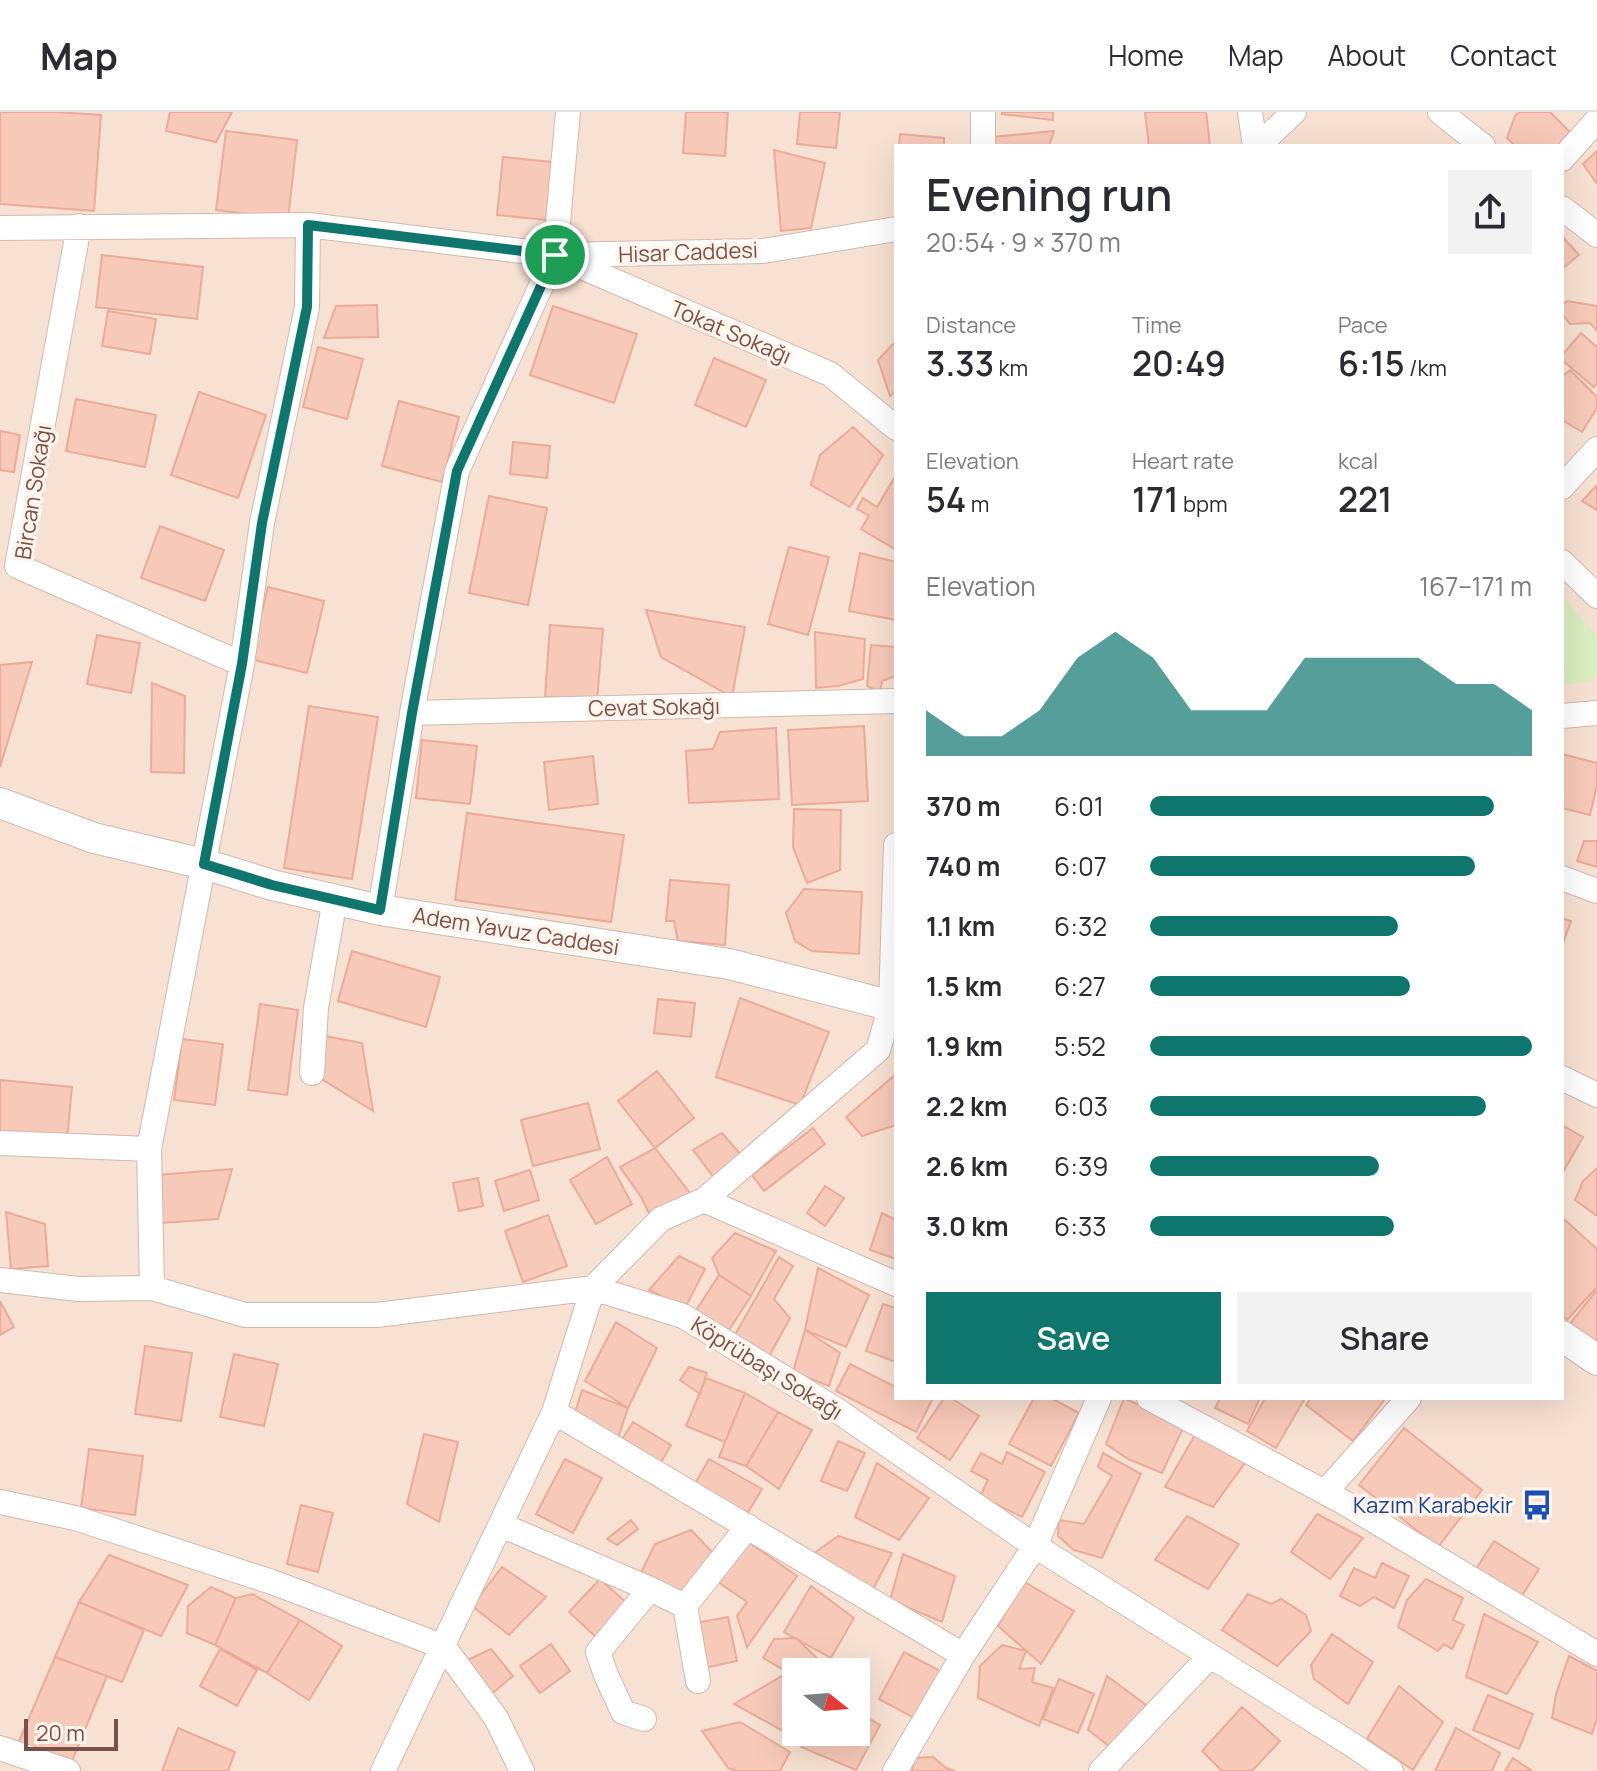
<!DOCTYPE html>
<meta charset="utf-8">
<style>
:root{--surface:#fff;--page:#f2f2f3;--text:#2b2b33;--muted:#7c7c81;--line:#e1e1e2;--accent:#0f766e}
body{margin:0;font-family:Manrope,sans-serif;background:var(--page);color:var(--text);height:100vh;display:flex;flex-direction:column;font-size:30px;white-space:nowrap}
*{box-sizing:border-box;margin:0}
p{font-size:26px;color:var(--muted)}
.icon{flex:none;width:44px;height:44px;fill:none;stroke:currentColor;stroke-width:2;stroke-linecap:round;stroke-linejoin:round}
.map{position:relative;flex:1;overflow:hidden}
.side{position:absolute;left:894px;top:32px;width:670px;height:1256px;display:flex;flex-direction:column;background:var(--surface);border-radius:0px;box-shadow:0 8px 32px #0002}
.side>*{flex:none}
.needle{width:52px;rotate:107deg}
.buttons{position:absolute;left:782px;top:1546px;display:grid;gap:16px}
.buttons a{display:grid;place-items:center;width:88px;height:88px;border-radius:0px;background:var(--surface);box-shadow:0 8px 32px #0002;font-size:40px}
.scale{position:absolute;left:24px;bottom:20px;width:94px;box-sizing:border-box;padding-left:8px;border:4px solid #7a5147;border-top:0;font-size:22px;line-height:28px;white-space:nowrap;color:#7a5147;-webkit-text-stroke:6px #fff5ed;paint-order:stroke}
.pin{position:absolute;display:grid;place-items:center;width:68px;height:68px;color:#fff;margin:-34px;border:4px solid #fff;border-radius:50%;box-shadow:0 2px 8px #0007}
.round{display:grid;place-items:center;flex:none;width:84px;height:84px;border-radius:0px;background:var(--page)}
.summary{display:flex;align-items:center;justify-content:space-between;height:136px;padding:0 32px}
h1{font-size:44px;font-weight:600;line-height:60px}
.stats{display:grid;grid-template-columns:repeat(3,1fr);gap:12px;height:136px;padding:8px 32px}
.stats div{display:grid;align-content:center}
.stats b{font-size:34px;font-weight:600}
.stats small{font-size:22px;font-weight:400}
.stats p{font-size:22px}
.chart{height:224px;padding:16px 32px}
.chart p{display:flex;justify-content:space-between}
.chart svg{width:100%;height:144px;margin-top:8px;fill:var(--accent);opacity:.7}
.button{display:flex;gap:16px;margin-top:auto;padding:16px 32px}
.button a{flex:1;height:92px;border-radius:0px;background:var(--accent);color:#fff;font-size:32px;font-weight:600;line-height:92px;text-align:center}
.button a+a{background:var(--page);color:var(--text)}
ul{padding:0 32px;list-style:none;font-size:26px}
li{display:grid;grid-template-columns:128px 96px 1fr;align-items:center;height:60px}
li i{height:20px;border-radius:10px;background:var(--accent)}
header{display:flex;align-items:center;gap:48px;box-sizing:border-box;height:112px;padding:0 40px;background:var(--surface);border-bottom:2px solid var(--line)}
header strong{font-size:38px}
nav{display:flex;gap:44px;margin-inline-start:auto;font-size:28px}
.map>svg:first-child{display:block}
.residential{fill:#f7e1d2;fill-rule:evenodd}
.green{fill:#daeec1}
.building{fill:#f7c9b9;stroke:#ebab98;stroke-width:2}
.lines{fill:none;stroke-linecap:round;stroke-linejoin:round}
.minor-casing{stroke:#d4b8ac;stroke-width:26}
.tertiary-casing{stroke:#d4b8ac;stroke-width:32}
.minor{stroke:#fff;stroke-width:24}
.tertiary{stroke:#fff;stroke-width:30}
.route-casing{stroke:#fff;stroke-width:16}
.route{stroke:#0f766e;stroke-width:10}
.labels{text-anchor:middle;stroke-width:7;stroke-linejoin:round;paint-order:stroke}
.street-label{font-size:22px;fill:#7a5147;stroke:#fff5ed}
.transit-label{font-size:22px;fill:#164399;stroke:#fff5ed;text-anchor:end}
</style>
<header>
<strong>Map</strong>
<nav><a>Home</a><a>Map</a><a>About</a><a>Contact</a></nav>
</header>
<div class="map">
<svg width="1597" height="1659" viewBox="0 0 1597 1659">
<rect width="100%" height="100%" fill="#fef0e4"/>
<path class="residential" d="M0 0H1597V1659H0ZM896 34H1562V1286H896ZM796 1560H856V1620H796Z"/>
<path class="green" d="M1562 484 1597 524V563L1590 569 1562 573Z"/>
<path class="building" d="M0 0H56L101 3 94 99 0 92Z
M170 0H232L216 30 166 19Z
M686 0H728L725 44 683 41Z
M800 0H840L836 36 797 32Z
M1002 0H1053V8L1002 2Z
M1145 0H1206L1210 34H1149Z
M1519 0H1550L1570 20 1557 34H1515L1507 26 1515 4Z
M226 19 297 28 288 107 216 98Z
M1054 19 1049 34H991L992 25Z
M900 22 944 26V34H899Z
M774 38 825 51 811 116 781 119Z
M1597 39V72L1583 52Z
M503 45 552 50 546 108 497 103Z
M1562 124 1579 143 1562 157Z
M102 143 203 155 197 207 96 195Z
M1567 189 1597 194V219L1590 211 1570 212 1562 202V193Z
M377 193 378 225 324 226 336 194Z
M553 194 637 222 614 291 530 263Z
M108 199 156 207 150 242 102 234Z
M1581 221 1597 235V271L1594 275 1562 248V243Z
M896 229V279L890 284 878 248Z
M318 235 363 247 347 307 303 295Z
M714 246 766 268 746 315 695 293Z
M1570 258 1597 285V296L1582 320 1562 308V265Z
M199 280 266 303 238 386 171 363Z
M76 287 156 303 145 355 66 339Z
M399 289 459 305 442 370 382 354Z
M853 315 883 343 850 395 811 373 820 343Z
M0 319 20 323 14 360 0 358Z
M513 330 550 334 547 366 510 362Z
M896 363V438L861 417 869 404 857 397 863 386 877 395Z
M1597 373V398L1582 389Z
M489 384 547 396 528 493 469 481Z
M160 414 224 438 205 489 141 466Z
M789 435 829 445 808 523 768 512Z
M860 441 896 450V508L849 499Z
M268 475 324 489 307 561 250 547Z
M646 498 745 515 732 585 661 545Z
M550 513 603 517 597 589 545 585Z
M815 520 865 527 863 567 838 574 816 576Z
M97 523 140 531 131 581 87 572Z
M871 533 896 535V564L882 569 880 580 867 574Z
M32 550 0 655V553Z
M152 571 185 584 184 661 151 660Z
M309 594 378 605 352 767 284 756Z
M864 614 868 689 792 693 788 618Z
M776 616 779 687 689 691 686 639 713 637 720 620Z
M422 628 477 634 470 692 416 686Z
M1562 642 1597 651V674L1590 703 1562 696Z
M593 644 598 692 549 698 544 650Z
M794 697 841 698 840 758 807 771 793 735Z
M467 701 624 723 611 810 455 788Z
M1584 729H1597V755L1577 749Z
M670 768 729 773 725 833 678 829 674 809H666Z
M804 777 862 780 859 842 812 839 795 829 786 801Z
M1562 806 1571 809 1563 831H1562Z
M352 839 440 865 426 915 338 889Z
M740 886 829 920 800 993 716 965Z
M658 887 695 891 691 925 654 921Z
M260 892 298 898 287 983 248 978Z
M320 923 362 931 373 999 312 961Z
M182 927 223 932 215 993 174 988Z
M657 959 694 1006 655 1036 618 989Z
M896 962V1013L862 1024 846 1005Z
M0 968 72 975 67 1028 0 1022Z
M588 991 600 1037 533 1054 521 1008Z
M1562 1013 1583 1025 1562 1062Z
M813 1016 825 1032 764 1079 752 1063Z
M722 1021 742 1044 715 1067 693 1038Z
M655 1036 690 1081 652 1107 641 1085 620 1055Z
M607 1045 632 1092 596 1112 570 1068Z
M1597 1056V1104L1575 1088 1583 1069Z
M232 1057 218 1107 160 1111 156 1063Z
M530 1058 539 1088 504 1099 495 1069Z
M478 1066 483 1094 459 1099 453 1071Z
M825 1074 844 1086 825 1114 807 1101Z
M6 1100 45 1112 48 1154 11 1157Z
M882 1101 896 1108V1147L870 1138Z
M548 1103 567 1154 523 1170 505 1119Z
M1565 1108 1597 1137V1175L1567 1208 1562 1203V1111Z
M735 1121 776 1139 751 1184 719 1163 712 1146Z
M679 1144 705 1157 685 1196 649 1178Z
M779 1145 793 1154 774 1187 790 1206 766 1250 731 1230Z
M818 1156 869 1183 846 1235 805 1218Z
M719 1163 751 1184 727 1221 695 1200Z
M1597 1178V1238L1568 1214Z
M0 1189 14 1215 0 1223Z
M883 1192 896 1196V1250L866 1239Z
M616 1210 657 1236 628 1296 585 1269Z
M805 1218 840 1241 829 1274 793 1260Z
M145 1234 192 1241 181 1309 135 1302Z
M234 1242 278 1252 264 1314 220 1305Z
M850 1252 896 1275V1286H933L916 1320 836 1279Z
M689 1255 707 1261 700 1282 680 1268Z
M706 1266 745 1281 725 1330 686 1314Z
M582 1278 628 1296 618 1326 574 1304Z
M745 1281 778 1300 746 1354 719 1345Z
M944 1286H951L979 1304 950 1348 917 1326Z
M1034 1286H1051L1079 1301 1051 1354 1009 1332Z
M1124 1286 1184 1314 1162 1361 1128 1347 1106 1332Z
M1220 1286H1260L1248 1312 1215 1296Z
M1265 1286H1305L1276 1336 1247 1319Z
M1311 1286H1381L1384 1288 1353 1329 1306 1293Z
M778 1300 812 1318 779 1377 746 1354Z
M633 1310 671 1333 660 1352 621 1329Z
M1404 1316 1482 1378 1438 1435 1359 1373Z
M1196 1321 1247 1348 1213 1395 1165 1375Z
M424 1322 458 1330 439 1410 407 1392Z
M838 1329 865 1341 847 1379 821 1369Z
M89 1337 143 1344 135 1403 81 1396Z
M1007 1340 1045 1360 1022 1405 980 1384 988 1368 971 1359 981 1341 1002 1352Z
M1103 1341 1141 1362 1102 1446 1074 1438 1058 1424 1059 1408 1084 1412 1112 1364 1098 1355Z
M565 1347 602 1366 573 1421 536 1402Z
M709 1347 762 1377 744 1407 692 1377Z
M877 1351 929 1386 899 1428 855 1405Z
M301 1393 333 1401 318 1460 287 1452Z
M1317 1402 1363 1426 1330 1467 1291 1440Z
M1187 1404 1239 1432 1208 1477 1155 1448Z
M631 1408 638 1417 617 1433 607 1427Z
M691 1418 716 1444 679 1481 640 1463 655 1432Z
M838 1424 892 1441 868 1487 810 1444Z
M747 1429 797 1464 747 1535 737 1504 747 1490 718 1470Z
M1494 1429 1539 1457 1521 1485 1476 1457Z
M903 1442 955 1464 942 1510 890 1488Z
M109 1443 188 1473 161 1524 79 1490Z
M1382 1451 1409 1464 1394 1496 1374 1485 1360 1494 1340 1484 1354 1456 1375 1466Z
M502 1455 546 1485 509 1523 472 1494Z
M600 1467 628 1492 597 1526 569 1500Z
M1426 1467 1463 1486 1453 1508 1464 1513 1452 1537 1444 1532 1438 1539 1398 1515 1407 1488Z
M1023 1469 1074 1499 1041 1552 998 1514Z
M811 1474 854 1506 831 1546 784 1520Z
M211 1475 236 1486 215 1533 187 1521 188 1494Z
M252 1482 300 1508 267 1561 215 1533 236 1486Z
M1248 1482 1271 1492 1281 1487 1306 1503 1311 1519 1277 1554 1222 1518Z
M79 1490 144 1518 122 1570 55 1545Z
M1484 1502 1538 1530 1507 1582 1466 1565Z
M728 1505 737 1549 704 1556 696 1511Z
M300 1508 342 1534 309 1588 267 1561Z
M1332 1522 1373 1550 1348 1592 1314 1567 1311 1553Z
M796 1526 827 1556 823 1560H796V1565L763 1546 774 1527Z
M551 1532 570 1559 540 1581 520 1554Z
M1002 1533 1026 1539 1019 1557 1035 1556 1032 1570 1053 1576 1039 1614 978 1586 980 1554Z
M220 1537 257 1558 237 1594 200 1574Z
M491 1537 513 1564 489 1584 463 1550Z
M904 1540 940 1559 914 1606 879 1587Z
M1569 1544 1597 1559V1606L1592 1622 1552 1606 1556 1582Z
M55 1545 107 1564 68 1659 17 1634Z
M782 1564 796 1577V1620L794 1625 734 1592Z
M1107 1564 1146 1593 1113 1637 1088 1618Z
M1059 1567 1094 1582 1078 1621 1043 1607Z
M1399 1574 1443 1610 1413 1658 1367 1627Z
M1488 1583 1533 1602 1519 1637 1473 1618Z
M1242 1595 1280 1629 1252 1659H1222L1202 1639Z
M856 1599 880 1613 856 1658 801 1635 805 1620H856Z
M740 1610 790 1640 780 1659H736L728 1656 702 1619Z
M178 1616 235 1640 228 1659H162Z
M1456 1616 1500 1641 1492 1659H1435Z
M933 1645 946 1656 955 1659H912L915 1646Z
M1513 1646 1532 1659H1505Z"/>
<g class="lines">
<g class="minor-casing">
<path id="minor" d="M1250 0 1255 34
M1440 0 1483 34
M983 34V0
M1258 34 1294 0
M1562 47 1597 8
M1562 96 1597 123
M79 114 17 454 242 552
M0 116 308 113 555 143 763 139 896 117
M561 146 830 262 896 316
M1562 375 1597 337
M1562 450 1597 484
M412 601 896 589
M1562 604 1597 601
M1562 766 1597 779
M380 798 412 601 457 359 555 143 568 0
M312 961 316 896 335 787
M1562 966 1597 983
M0 1031 149 1037
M704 1088 896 1172
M0 1168 78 1177 152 1176 245 1203H377L593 1176 683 1204 835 1297 1035 1434 1351 1632 1391 1659
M152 1176 149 1037 242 552 262 411 307 195 308 113
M1149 1286 1343 1390 1597 1542
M554 1300 963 1543 1035 1434 1099 1286
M1325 1380 1409 1286
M0 1390 75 1406 272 1470 444 1535 496 1606 522 1659
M501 1413 650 1477 598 1540 606 1563 623 1600 644 1607
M650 1477 685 1494 748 1414
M685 1494 698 1569
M0 1636 68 1659
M383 1659 554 1300 593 1176 661 1107 704 1088 878 938 891 893 896 733
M895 1659 963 1543
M1101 1659 1210 1544"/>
</g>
<g class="tertiary-casing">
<path id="tertiary" d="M0 691 94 726 204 752 272 773 380 798 729 852 896 895
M1562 1224 1597 1248"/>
</g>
<use href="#minor" class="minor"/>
<use href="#tertiary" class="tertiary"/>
</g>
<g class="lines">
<g class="route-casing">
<path id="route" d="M308 113 555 143 457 359 412 601 380 798 272 773 204 752 242 552 262 411 307 195Z"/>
</g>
<use href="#route" class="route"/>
</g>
<defs>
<g id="bus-bare" transform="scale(2.4)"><path d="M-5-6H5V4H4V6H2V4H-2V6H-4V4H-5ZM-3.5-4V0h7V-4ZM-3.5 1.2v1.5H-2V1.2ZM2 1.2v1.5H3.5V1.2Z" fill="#1a4fb4" stroke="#fff5ed" stroke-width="2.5" paint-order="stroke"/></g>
</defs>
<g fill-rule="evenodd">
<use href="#bus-bare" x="1537" y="1393"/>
</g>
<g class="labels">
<g class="street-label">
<text transform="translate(688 140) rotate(-2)" y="8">Hisar Caddesi</text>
<text transform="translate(731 220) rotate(23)" y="8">Tokat Sokağı</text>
<text transform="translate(33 380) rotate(-81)" y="8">Bircan Sokağı</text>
<text transform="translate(654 595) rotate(-1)" y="8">Cevat Sokağı</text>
<text transform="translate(516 819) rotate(9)" y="8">Adem Yavuz Caddesi</text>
<text transform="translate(767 1256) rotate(32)" y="8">Köprübaşı Sokağı</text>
</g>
<g class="transit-label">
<text x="1513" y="1401">Kazım Karabekir</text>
</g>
</g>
</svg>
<div class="buttons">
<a><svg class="needle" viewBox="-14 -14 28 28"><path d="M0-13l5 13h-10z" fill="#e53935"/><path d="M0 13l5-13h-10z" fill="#7c7c81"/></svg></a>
</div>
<div class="scale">20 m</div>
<div class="pin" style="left:555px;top:143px;background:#1e9e55"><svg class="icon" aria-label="arrive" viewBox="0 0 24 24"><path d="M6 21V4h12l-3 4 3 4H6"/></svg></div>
<section class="side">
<div class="summary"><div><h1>Evening run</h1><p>20:54 · 9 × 370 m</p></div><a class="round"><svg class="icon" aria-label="share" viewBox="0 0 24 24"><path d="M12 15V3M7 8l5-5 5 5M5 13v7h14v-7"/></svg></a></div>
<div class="stats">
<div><p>Distance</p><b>3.33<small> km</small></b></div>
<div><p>Time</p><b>20:49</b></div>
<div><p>Pace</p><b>6:15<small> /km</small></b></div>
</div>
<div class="stats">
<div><p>Elevation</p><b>54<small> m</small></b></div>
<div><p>Heart rate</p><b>171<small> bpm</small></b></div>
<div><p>kcal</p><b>221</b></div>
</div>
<div class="chart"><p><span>Elevation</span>167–171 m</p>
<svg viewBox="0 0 160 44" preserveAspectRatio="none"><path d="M0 44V30L10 38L20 38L30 30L40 14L50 6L60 14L70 30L80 30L90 30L100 14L110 14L120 14L130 14L140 22L150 22L160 30V44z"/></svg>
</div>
<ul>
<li><b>370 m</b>6:01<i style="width:90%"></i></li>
<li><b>740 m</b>6:07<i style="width:85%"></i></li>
<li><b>1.1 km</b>6:32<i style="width:65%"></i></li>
<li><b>1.5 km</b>6:27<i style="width:68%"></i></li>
<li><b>1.9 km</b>5:52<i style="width:100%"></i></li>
<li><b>2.2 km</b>6:03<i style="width:88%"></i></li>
<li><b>2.6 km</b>6:39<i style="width:60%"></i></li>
<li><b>3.0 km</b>6:33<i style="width:64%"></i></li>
</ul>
<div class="button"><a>Save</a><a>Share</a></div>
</section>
</div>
